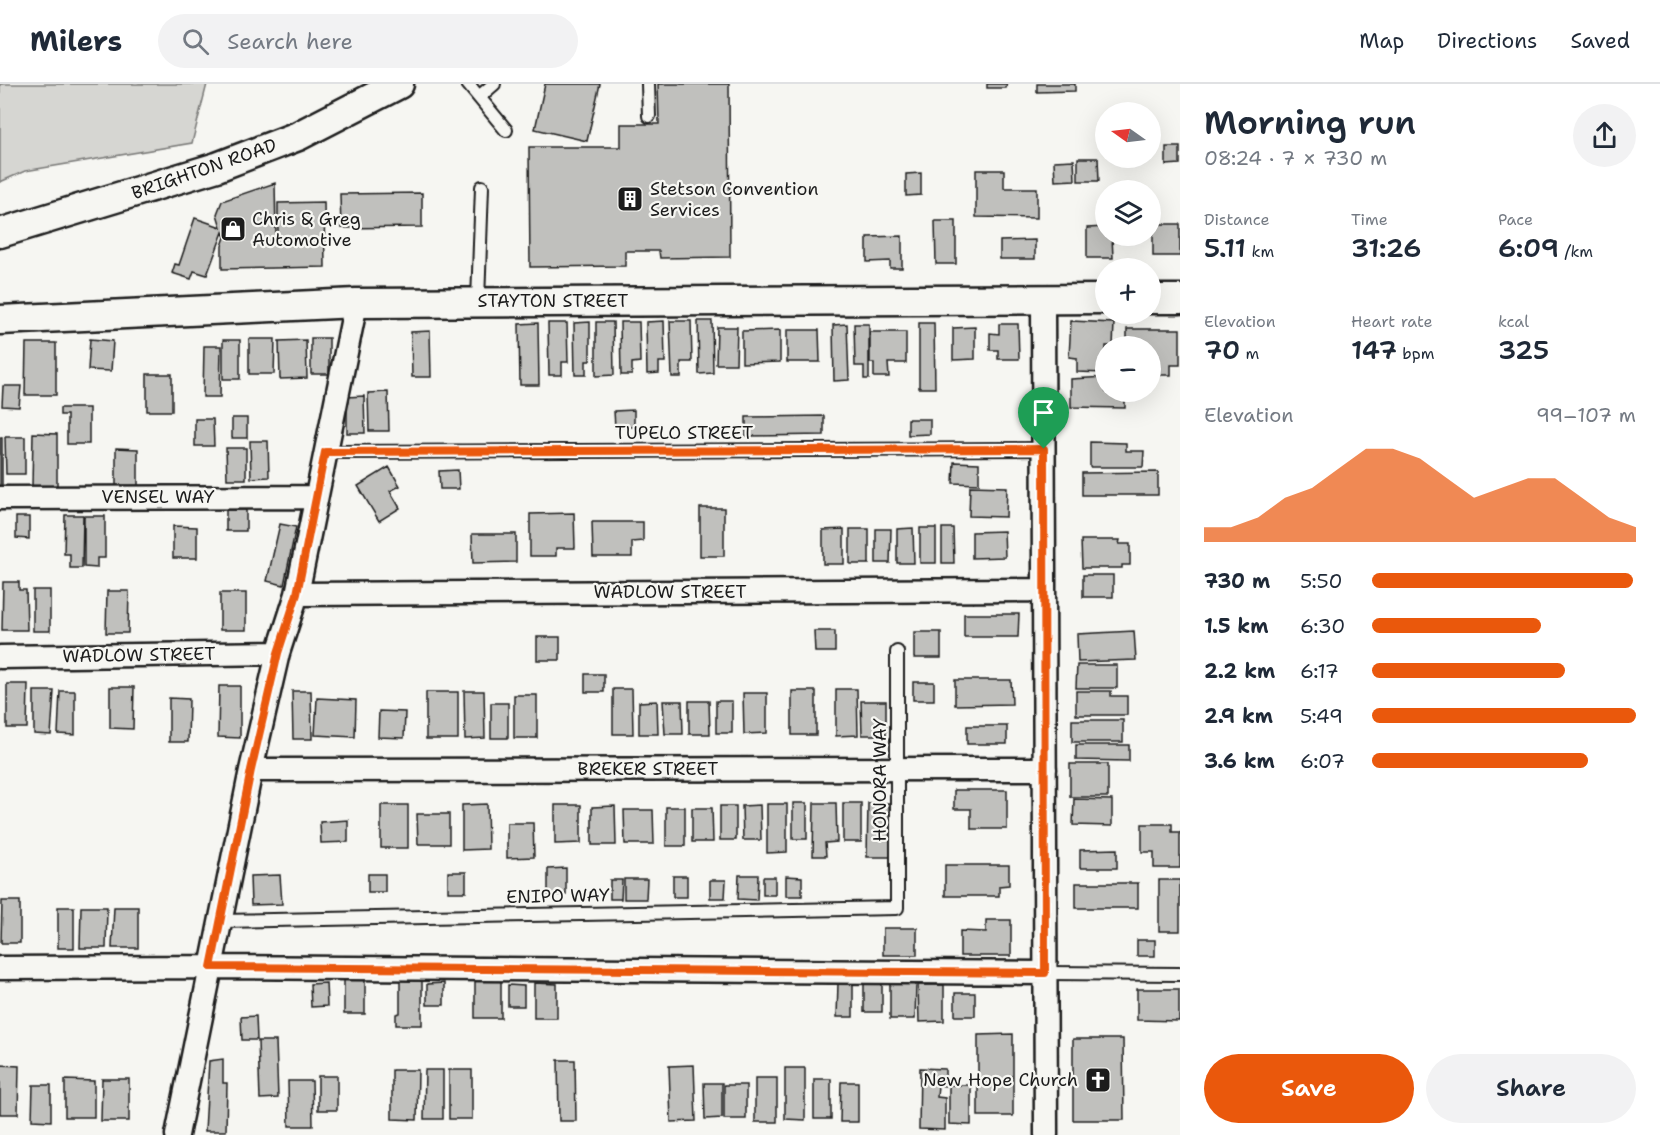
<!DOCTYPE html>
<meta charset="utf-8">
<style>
:root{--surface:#fff;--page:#f2f2f3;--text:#1f2937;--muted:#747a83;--line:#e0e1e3;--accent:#ea580c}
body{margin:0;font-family:"Shantell Sans",sans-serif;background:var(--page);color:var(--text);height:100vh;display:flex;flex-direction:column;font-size:22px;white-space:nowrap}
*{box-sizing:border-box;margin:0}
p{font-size:20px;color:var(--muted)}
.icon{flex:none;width:33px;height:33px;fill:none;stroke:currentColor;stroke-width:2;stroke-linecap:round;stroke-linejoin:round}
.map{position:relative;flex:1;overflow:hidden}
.side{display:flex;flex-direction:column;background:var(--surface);width:480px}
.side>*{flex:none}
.needle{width:39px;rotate:284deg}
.controls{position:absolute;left:1095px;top:18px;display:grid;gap:12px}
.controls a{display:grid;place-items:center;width:66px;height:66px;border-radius:50%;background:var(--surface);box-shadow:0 6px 24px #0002;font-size:30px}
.pin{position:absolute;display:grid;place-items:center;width:51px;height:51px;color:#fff;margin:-62px -26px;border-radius:50% 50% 50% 0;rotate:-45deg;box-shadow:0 0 6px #0007}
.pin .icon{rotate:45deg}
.round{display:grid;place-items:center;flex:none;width:63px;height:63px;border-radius:32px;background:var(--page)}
.headline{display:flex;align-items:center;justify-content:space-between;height:102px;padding:0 24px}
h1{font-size:33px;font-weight:600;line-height:45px}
.figures{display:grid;grid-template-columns:repeat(3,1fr);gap:9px;height:102px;padding:6px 24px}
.figures div{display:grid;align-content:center}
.figures b{font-size:26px;font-weight:600}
.figures small{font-size:16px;font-weight:400}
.figures p{font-size:16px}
.chart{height:168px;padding:12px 24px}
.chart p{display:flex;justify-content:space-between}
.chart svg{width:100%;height:108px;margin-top:6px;fill:var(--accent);opacity:.7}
.action{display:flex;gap:12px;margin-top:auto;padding:12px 24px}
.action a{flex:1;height:69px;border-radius:36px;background:var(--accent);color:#fff;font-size:24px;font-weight:600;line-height:69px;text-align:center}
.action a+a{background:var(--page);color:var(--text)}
ul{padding:0 24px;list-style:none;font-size:20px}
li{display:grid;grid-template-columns:96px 72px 1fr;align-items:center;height:45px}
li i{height:15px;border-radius:8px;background:var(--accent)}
header{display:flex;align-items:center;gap:36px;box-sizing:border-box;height:84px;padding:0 30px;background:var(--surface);border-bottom:2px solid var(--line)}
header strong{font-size:28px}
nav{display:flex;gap:33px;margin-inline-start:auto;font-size:21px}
.search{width:420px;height:54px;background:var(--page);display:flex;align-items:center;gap:15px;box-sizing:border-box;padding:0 21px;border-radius:33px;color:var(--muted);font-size:22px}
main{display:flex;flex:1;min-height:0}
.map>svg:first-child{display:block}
.green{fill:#d6d6d2;stroke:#797977;stroke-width:1.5}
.building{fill:#c0c0bd;stroke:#1c1c1c;stroke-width:1.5}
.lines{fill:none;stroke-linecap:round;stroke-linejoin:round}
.service-casing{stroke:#1c1c1c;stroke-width:16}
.minor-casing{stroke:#1c1c1c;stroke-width:27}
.tertiary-casing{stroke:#1c1c1c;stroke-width:33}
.service{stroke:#f6f6f2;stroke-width:12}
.minor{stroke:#f6f6f2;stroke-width:22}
.tertiary{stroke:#f6f6f2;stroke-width:28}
.route-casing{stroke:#fff;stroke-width:12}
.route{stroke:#ea580c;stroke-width:8}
.labels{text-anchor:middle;stroke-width:4.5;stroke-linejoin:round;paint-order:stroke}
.street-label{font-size:18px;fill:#1c1c1c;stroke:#f6f6f2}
.poi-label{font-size:18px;fill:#1c1c1c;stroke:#f6f6f2;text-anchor:start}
</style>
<header>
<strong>Milers</strong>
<div class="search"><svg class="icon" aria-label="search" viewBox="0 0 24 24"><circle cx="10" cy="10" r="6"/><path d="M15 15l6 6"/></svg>Search here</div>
<nav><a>Map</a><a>Directions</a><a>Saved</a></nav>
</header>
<main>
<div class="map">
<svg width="1180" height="1051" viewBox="0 0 1180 1051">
<rect width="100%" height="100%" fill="#f6f6f2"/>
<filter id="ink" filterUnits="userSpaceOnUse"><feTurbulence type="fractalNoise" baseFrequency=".0167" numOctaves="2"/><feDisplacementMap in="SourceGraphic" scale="12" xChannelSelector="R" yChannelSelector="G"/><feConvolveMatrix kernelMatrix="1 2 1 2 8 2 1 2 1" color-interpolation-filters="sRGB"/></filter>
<g filter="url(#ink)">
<path class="green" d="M0 0H207L192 59 25 87 0 98Z"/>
<path class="building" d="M545 0H600L587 57 535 45Z
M658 0H729L730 173 660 174 659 167H625V182L530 183 529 63H621V40H659Z
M987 0H1007L1006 4H987Z
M1037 0H1075V7L1037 8Z
M1166 63H1180V80L1166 81Z
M1078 74H1098L1099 97H1078Z
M1074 76 1075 96 1055 97 1054 77Z
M976 86H1004V104H1037V134L976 133Z
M921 89V111L906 112V90Z
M275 99 276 152H278V119L324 118 325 183 222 185V162L225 153 223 148 207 191 194 187 191 195 172 189 175 180 179 181 195 134 221 143 217 130 222 117Z
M422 109V143L341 144 340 110Z
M935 137H956V180H936Z
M1153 140H1180V172H1153Z
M1106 143V152H1112L1113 174H1087V144Z
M902 152V184H890V177L867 178V153Z
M1035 156V175H1000V157Z
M664 237 665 278H659V289L647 290 646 238Z
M670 237H691L692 278H681V293H672Z
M698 237H712L713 289 699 290Z
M1071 237 1114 239 1113 262H1106V289L1077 288V274L1069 273Z
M590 238V277H586V291H575L574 239Z
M596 238H613L614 291 596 292Z
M620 238H639L640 278 632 279V291H621Z
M538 239 539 301H520L519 240Z
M548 239H567L568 278H562V291H549Z
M919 239H934L935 304H919Z
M847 240 849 296 834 297 833 241Z
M854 240H869V295H864V282H855Z
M999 240H1018L1019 275H998V266H990V249L999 250Z
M717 243H737L736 280H716Z
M975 243V275L953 276V244Z
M1127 245H1180V281H1171V291H1150V262H1127Z
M780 246V278L742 279V247Z
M787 246H819L820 278H787Z
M430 247 431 293H412L411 248Z
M870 248H906V279H888L889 293H874V279H870Z
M311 254H329V290H311Z
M90 255 113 257 111 287 88 286Z
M249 255H275L274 290H249Z
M223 256H240V295H223Z
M306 256 307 294 280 295 279 257Z
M26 259H56V311H25Z
M204 262H221L220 313H203Z
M147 290H172V327H147Z
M1106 293V308H1125V324L1071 323V295Z
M3 302H21L19 323 2 322Z
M388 308 389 347H369L368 309Z
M364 312 365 349H347V313Z
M60 324H89V360H67V331H60Z
M634 326V343H615L614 327Z
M824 332V351L746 352V333Z
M232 334H247V354H232Z
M195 335H213L214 362H195Z
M908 335H930V350L908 351Z
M33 349 57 350V404L32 403Z
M5 353H25V390H6Z
M0 354H2V403H0Z
M250 357H268L269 393 251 394Z
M1090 358 1126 359V367H1144L1143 383H1090Z
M116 364 138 365V405H116Z
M226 364H246V395H227Z
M954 378 979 379V400L953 399Z
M389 383 400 402 390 407 400 424 379 437 358 402Z
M458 386 459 405H440L439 387Z
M1158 388V411H1082V389Z
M970 402 1007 403 1006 433 969 432Z
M700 424H724V472H700Z
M226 426H246V447H226Z
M574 429 575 464H556V472H530V430Z
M65 431H83L82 484H70V470H64Z
M84 432H105V474H97V484L84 483Z
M16 433H29V455L16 454Z
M592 438H643V457L632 458V473H593Z
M280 440 296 443 284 501 267 497Z
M173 442 197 443V474H173Z
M913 444 914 479H897V445Z
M920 444H936V479H920Z
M942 444H953L954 479H942Z
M844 445V480H823V446Z
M850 445H869V480H850Z
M876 445H891L890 479H876Z
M1004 447 1005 473 972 474V448Z
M472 450H516V478L473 479Z
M1081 456H1120L1119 460H1130V481H1122V484H1082Z
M1083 491H1113V513H1083Z
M3 498H19V506H26L27 546H2Z
M33 506H50V547H33Z
M107 507H129L128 549H106Z
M220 509H246V546H220Z
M964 530H1019L1018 553H964Z
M814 547H835V568H815Z
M1134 547 1136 576 1078 578 1077 550Z
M914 548H941V574H914Z
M537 553H560V576H537Z
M1077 581H1117V604H1076Z
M585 590H604V608H585Z
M955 596H1011L1012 620 955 621Z
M913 598H934V616H913Z
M7 600H28L27 644H7Z
M219 602H240V654L218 653Z
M110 603H134L133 645 110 644Z
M613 605H632L633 650H613Z
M836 605H857L858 651 836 652Z
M34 607H54L51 651 34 650Z
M60 607H75V651L58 650Z
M292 607H311L312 655H293Z
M464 607H484L485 654 465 655Z
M792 607H816V651H792Z
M1076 607H1111V612H1127V631H1076Z
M426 608H458V655H426Z
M743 609H767V649L744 650Z
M514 611H537V654H514Z
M169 614 189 615 188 658H169Z
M317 614 356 616 355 653 315 651Z
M657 617 658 650H639V618Z
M663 617H682L683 650H665Z
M689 617H709L710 650H689Z
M716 617H732V649H716Z
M861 617H886V651H862Z
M491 619H508V654H491Z
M379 627 405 628 404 654 378 653Z
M1072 636H1123V658H1072Z
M967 642H1007V660H967Z
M1076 661H1129V677L1076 676Z
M1070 680H1108V713H1070Z
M954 706H1007V745H971V725H954Z
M1074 715 1112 716V742L1073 741Z
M793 719H807V755H793Z
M814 719H836L837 758 825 759 826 772H813Z
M843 719H861V758H843Z
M868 719H889L890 773H867Z
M487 720 488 765 462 766V721Z
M767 720H787V768L767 769Z
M381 721H408V764H381Z
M555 721H581V759L555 760Z
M760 721 761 756H743L742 722Z
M615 722 616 761H592V723Z
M720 722H736V756H720Z
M666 723H685V762H666Z
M692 724H712L713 758H692Z
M624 726H653L654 760H625Z
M417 730H449V760H418Z
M348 736V758L321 759 320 738Z
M507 739H533L534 773 507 774Z
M1142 740H1172V748H1180V784H1154V768H1142Z
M1117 765V784H1080V766Z
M945 781H1009V801L999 802V812H945Z
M566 784V811H548V785Z
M448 788H466V808H448Z
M368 790H385V808H368Z
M280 791 282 820 251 821 250 792Z
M739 791H758L757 816 738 815Z
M673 792H687V813H673Z
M786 792 802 793V812H786Z
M763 793H775V811H763Z
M624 795H647L646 815H624Z
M610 796H622L621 815H610Z
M710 796H726L725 814H710Z
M1159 796H1180V847H1159Z
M1076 799H1138V824H1076Z
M2 817H20V859H1Z
M58 823H74V864H58Z
M81 823H107L106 864H80Z
M114 823H138V864H112Z
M986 836H1011V872H960V847L986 848Z
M883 844H917V871H883Z
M1137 856H1155V872H1137Z
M344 896H365V930H344Z
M400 896H422V941H396V930L400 929Z
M475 897H501V934H475Z
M864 897H882V928H864Z
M326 899 327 922 311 923 310 900Z
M444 899V921H427V900Z
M534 899 557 900V934H534Z
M838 899H853V933H837Z
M890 900H916L915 935H890Z
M508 901 524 902V922H508Z
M918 901H944V937L919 938Z
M1137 905H1179V937L1137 936Z
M955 909H975V932H955Z
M256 932 257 956H242L241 933Z
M1013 950V1032H978V951Z
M1073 955H1123L1124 1036H1073Z
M258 957H276L278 1014 260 1015Z
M223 975V999H227L226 1047H205L209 977Z
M558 976H575L576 1037H559Z
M0 981 19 982 18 1030H0Z
M694 981 696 1037 671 1038 669 982Z
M785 984H805V1036L785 1035Z
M920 984 945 985V1002L938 1001 937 1013 945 1014V1046L919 1045Z
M392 986H418L417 1036 392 1035Z
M425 986H443V1035H424Z
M449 986H472V1035H449Z
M318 992H337V1026H318Z
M755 994H777V1038H755Z
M102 995H129V1037H101Z
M814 995H831V1035H814Z
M65 996 94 997V1033H65Z
M288 997H312L313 1042H289Z
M841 998H858V1038H840Z
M704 999H722V1034L705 1035Z
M33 1001H51V1037L32 1036Z
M724 1001H746V1035H724Z
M949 1001H971V1041L949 1040Z"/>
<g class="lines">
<g class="service-casing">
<path id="service" d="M468 0 506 46
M648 0 649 32
M479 13 494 0
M478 217 482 103
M325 368 1044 365
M220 837 897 824V568
M1045 889 1180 890"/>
</g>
<g class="minor-casing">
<path id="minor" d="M1043 215 1046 1051
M0 414 316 413
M297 510 1044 506
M0 573 278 569
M251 686 1045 685
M0 884 211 883 1045 889
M177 1051 251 686 278 569 297 510 356 219"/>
</g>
<g class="tertiary-casing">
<path id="tertiary" d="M0 149 217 83 298 52 399 0
M1150 215H1180
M0 236 356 219 1106 215"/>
</g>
<use href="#service" class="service"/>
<use href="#minor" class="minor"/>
<use href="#tertiary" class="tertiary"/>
</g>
</g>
<g class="lines" filter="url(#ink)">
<g class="route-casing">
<path id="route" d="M1044 365 1045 889 211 883 251 686 278 569 297 510 325 368Z"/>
</g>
<use href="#route" class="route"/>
</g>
<defs>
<g id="building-square" transform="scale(1.35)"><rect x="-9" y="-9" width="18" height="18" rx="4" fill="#1c1c1c" stroke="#f6f6f2"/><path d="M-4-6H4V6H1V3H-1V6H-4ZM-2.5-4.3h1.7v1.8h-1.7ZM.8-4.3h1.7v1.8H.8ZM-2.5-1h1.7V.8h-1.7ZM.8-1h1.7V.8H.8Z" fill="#fff"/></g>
<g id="shop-square" transform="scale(1.35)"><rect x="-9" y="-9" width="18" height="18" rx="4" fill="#1c1c1c" stroke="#f6f6f2"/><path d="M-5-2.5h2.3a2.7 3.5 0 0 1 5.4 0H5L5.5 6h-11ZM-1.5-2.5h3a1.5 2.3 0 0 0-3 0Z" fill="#fff"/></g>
<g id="church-square" transform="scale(1.35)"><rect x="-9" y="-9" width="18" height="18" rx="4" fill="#1c1c1c" stroke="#f6f6f2"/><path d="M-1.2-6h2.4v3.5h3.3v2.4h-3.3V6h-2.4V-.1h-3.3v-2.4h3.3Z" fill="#fff"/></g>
</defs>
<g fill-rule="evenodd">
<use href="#building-square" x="630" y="115"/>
<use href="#shop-square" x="233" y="145"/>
<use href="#church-square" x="1098" y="996"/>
</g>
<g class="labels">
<g class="street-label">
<text transform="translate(204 85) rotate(-19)" y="6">BRIGHTON ROAD</text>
<text x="553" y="223">STAYTON STREET</text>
<text x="684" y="355">TUPELO STREET</text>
<text x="158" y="419">VENSEL WAY</text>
<text x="670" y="514">WADLOW STREET</text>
<text transform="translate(139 571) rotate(-1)" y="6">WADLOW STREET</text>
<text x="648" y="691">BREKER STREET</text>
<text transform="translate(880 696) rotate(-90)" y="6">HONORA WAY</text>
<text transform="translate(558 812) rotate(-1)" y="6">ENIPO WAY</text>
</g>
<g class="poi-label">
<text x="650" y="111">Stetson Convention<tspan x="650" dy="21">Services</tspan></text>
<text x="252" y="141">Chris &amp; Greg<tspan x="252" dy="21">Automotive</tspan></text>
<text x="1078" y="1002" text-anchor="end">New Hope Church</text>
</g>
</g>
</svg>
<div class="controls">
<a><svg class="needle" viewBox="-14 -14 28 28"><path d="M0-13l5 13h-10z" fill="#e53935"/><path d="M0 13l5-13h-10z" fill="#747a83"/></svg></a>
<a><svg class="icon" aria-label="layers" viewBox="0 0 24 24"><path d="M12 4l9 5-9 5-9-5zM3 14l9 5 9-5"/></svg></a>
<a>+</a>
<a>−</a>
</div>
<div class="pin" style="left:1044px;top:365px;background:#1e9e55"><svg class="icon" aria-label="arrive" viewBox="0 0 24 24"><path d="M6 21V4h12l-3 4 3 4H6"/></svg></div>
</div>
<section class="side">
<div class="headline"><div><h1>Morning run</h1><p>08:24 · 7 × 730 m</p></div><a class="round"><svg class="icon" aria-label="share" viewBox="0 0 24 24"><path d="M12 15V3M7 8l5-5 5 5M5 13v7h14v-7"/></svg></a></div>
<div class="figures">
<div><p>Distance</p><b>5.11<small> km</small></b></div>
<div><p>Time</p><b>31:26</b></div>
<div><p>Pace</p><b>6:09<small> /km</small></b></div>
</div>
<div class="figures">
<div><p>Elevation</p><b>70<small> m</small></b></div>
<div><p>Heart rate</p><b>147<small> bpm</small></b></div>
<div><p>kcal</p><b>325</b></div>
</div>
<div class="chart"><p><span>Elevation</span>99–107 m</p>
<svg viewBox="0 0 160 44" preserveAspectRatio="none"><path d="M0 44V38L10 38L20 34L30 26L40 22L50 14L60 6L70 6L80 10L90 18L100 26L110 22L120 18L130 18L140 26L150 34L160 38V44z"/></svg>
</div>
<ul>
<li><b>730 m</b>5:50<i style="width:99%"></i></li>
<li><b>1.5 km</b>6:30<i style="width:64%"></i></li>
<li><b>2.2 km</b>6:17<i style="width:73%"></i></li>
<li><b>2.9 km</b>5:49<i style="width:100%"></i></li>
<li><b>3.6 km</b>6:07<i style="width:82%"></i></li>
</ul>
<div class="action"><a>Save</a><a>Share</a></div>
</section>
</main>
